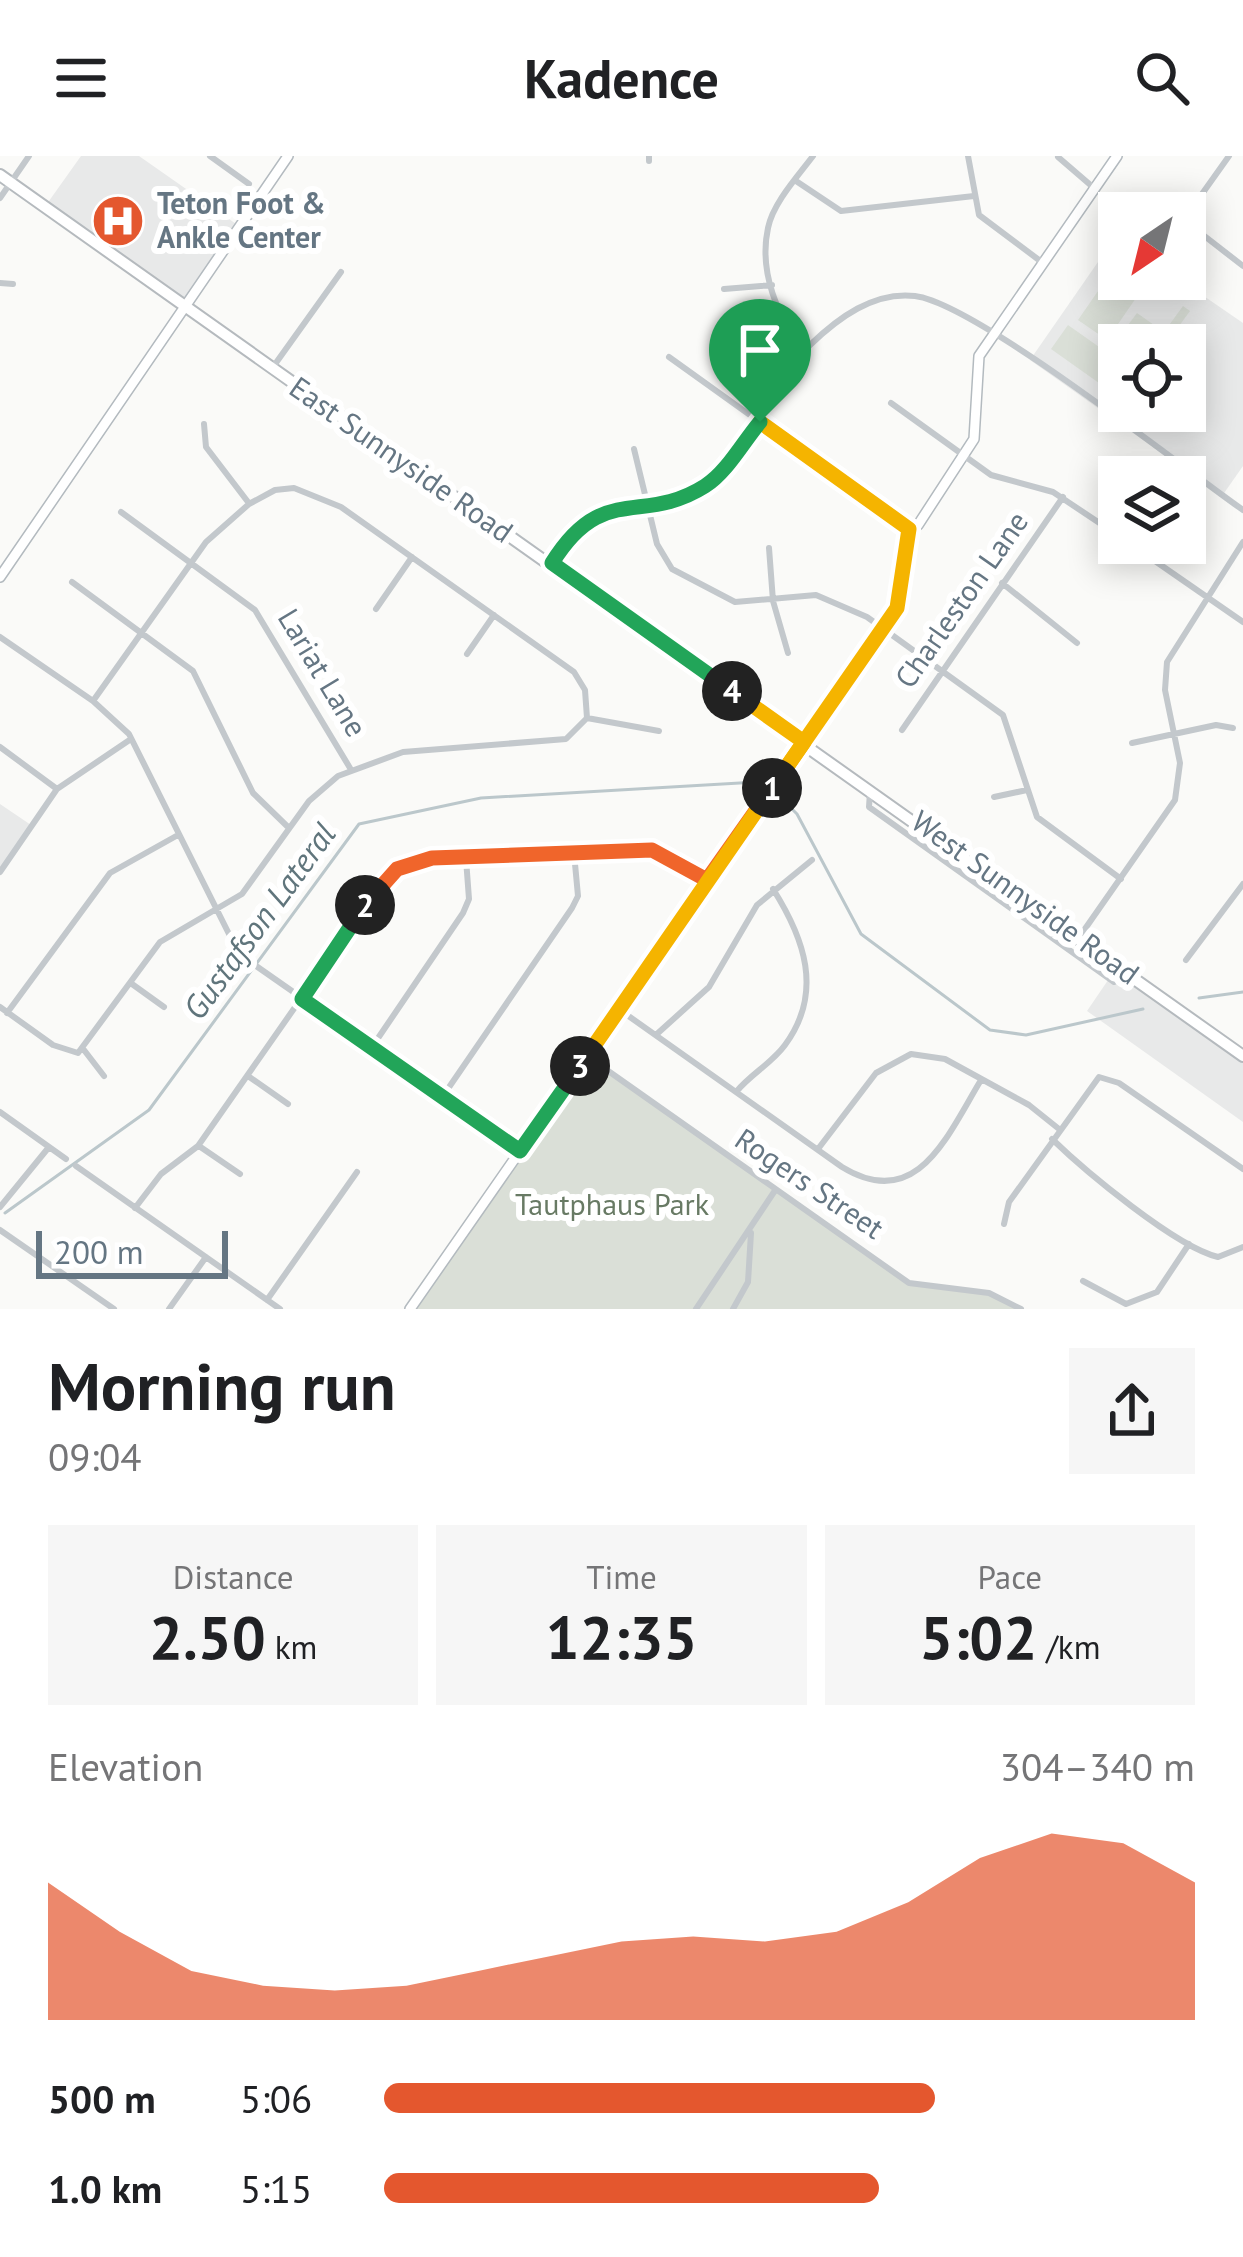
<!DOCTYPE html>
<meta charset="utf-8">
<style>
:root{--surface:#fff;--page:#f6f6f6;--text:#202124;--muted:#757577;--accent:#e4572e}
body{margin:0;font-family:"PT Sans",sans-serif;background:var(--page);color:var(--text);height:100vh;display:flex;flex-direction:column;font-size:45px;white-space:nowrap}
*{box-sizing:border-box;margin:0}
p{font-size:39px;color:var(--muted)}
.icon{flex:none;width:66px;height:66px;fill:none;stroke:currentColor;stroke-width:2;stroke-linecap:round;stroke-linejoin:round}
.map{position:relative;height:1153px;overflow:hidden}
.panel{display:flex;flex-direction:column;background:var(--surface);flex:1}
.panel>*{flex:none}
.needle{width:78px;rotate:215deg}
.buttons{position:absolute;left:1098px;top:36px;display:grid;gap:24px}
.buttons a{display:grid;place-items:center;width:108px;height:108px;border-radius:0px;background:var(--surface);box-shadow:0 6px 30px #0003;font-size:60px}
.scale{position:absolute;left:36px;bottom:30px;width:192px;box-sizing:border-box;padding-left:12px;border:6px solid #657683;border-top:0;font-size:33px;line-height:42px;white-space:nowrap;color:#657683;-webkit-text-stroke:9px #fff;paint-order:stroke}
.pin{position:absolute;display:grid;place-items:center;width:102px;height:102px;color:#fff;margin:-123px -51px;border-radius:50% 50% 50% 0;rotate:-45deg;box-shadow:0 0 12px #0007}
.pin .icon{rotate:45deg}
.km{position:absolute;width:60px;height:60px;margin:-30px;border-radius:50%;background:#222;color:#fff;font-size:33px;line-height:60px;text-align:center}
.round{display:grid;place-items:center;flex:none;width:126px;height:126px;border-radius:0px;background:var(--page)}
.overview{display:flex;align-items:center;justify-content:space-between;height:204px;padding:0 48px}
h1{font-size:66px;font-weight:800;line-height:90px}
.stats{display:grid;grid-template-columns:repeat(3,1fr);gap:18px;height:204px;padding:12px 48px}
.stats div{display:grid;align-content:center;border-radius:0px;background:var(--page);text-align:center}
.stats b{font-size:60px;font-weight:800}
.stats small{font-size:33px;font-weight:400}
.stats p{font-size:33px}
.chart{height:336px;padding:24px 48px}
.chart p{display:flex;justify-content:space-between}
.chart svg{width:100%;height:216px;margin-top:12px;fill:var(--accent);opacity:.7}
ul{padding:0 48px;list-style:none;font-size:39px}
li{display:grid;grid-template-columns:192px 144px 1fr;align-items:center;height:90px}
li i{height:30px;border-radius:15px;background:var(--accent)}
header{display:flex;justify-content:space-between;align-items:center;height:156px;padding:0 48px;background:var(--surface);font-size:54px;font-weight:800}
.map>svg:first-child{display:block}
.built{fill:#e8e9e9;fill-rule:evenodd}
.green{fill:#dadfd7}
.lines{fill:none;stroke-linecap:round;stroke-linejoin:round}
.stream{stroke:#bbc7cb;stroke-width:3}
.secondary-casing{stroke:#b3babf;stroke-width:12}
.primary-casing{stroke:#b5babe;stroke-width:14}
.street{stroke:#c3c8cc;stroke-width:6}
.secondary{stroke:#fff;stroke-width:9}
.primary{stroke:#fff;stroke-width:10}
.split-1-casing{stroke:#fff;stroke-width:24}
.split-2-casing{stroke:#fff;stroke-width:24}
.split-3-casing{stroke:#fff;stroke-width:24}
.split-4-casing{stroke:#fff;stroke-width:24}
.split-5-casing{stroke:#fff;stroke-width:24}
.split-1{stroke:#f5b400;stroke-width:15}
.split-2{stroke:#f0652b;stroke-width:15}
.split-3{stroke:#22a559;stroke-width:15}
.split-4{stroke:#f5b400;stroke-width:15}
.split-5{stroke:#22a559;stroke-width:15}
.labels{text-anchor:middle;stroke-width:12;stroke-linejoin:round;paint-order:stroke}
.poi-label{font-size:30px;font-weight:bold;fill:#657683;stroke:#fff;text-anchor:start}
.street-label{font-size:30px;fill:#657683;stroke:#fff}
.park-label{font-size:30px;fill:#687a64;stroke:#fff}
.water-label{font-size:33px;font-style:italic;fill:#60757c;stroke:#fff}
</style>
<header><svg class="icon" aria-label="menu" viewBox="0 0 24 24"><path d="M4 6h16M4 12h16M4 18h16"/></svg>Kadence<svg class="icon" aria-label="search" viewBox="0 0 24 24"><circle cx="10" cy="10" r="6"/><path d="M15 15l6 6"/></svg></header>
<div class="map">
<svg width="1243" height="1153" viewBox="0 0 1243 1153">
<rect width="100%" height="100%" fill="#fafaf8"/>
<path class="built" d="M81 0H139L239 70 181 151 44 52Z
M1116 80 1119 123H1179L1243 167V310L1222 340 1030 204ZM1119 189H1185V255H1119Z
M0 648 31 669 0 715Z
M1119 808 1243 900V966L1087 855Z"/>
<path class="green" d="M1107 122 1136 142 1107 184 1078 164Z
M1183 150 1190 155 1171 181 1164 177 1155 189H1113L1137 157 1164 176Z
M1068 169 1119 205 1106 232 1051 193Z
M587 900 909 1127 989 1137 1021 1153H410Z"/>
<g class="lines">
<path class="stream" d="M780 641 797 658 861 778 990 874 1026 879 1143 853
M1199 842 1243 836
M5 1057 149 954 359 668 481 642 757 626"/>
<g class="secondary-casing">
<path id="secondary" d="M0 421 288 0
M410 1153 890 464 906 416 909 373 918 369 974 283 979 200 1117 0"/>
</g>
<g class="primary-casing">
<path id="primary" d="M0 19 1243 900"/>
</g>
<path class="street" d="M210 0 249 28
M968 0 979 59 1043 107
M1229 0 1197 45 1189 68 1243 110
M1058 1 1094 32
M649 5V0
M796 25 841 55 974 40
M0 42 29 0
M0 127 13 128
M724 133 772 129
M807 192C776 165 759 113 768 72 773 47 798 20 813 0
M669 201 909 373
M273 211 341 116
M891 247 991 319 1053 336 1119 380
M204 268 206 291 248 346
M634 293 657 388 672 413 735 446 816 439 867 461 1003 559 1037 661 1121 723
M121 356 255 454 350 612
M1129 387 1243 466
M769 392 773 445 788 497
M552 407C609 318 666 372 715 323 753 284 772 226 810 189 838 162 874 135 915 140 977 148 1180 310 1243 354
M72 426 193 515 253 637 289 672
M1002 427 1077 487
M376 453 412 401
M0 481 93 545 129 578 239 798 521 995
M467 498 494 459
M587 562 659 575
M902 574 1063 341
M1132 587 1216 569 1233 572
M0 591 57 633
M870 636 869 651 1114 826 1127 816
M994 641 1027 634
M0 716 57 633 131 583
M1080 780 1175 644 1180 607 1165 534 1167 506 1243 386
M1186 804 1243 728
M132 828 164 851
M0 851 53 889 78 897 160 786 242 738 309 645 338 620 403 596 566 583 587 562 585 534 574 516 341 351 294 332 275 334 249 348 206 386 93 545
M620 854 842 1011C917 1057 947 980 981 924
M7 857 110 717 178 679
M658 877 709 831 757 749 812 704
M372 891 463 757 469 743 466 703
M84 894 104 920
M587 900 909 1127 989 1137 1021 1153
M248 920 288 948
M737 935C751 918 772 907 785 889 824 836 804 782 773 733
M443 940 572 752 578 740 574 697
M0 956 66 1003
M1052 983C1085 1015 1176 1091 1218 1101L1243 1091
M199 990 240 1018
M818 993 876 917 911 898 945 903 1029 949 1059 973
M76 1010 280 1153
M0 1051 49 991
M135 1052 161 1018 198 990 379 731 403 710 432 702 652 694 707 724
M1004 1068 1009 1046 1099 921 1119 927 1243 1013
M0 1074 114 1153
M1083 1125 1126 1148 1157 1136 1189 1088
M267 1144 357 1016
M169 1153 206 1101
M696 1153 774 1036
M733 1153 748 1126 751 1077"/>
<use href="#secondary" class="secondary"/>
<use href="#primary" class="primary"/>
</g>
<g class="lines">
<g class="split-1-casing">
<path id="split-1" d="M760 266 909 373 897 452 772 632"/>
</g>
<g class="split-2-casing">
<path id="split-2" d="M365 749 397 713 432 702 652 694 707 724 772 632"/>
</g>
<g class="split-3-casing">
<path id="split-3" d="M365 749 302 843 520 995 580 910"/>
</g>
<g class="split-4-casing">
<path id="split-4" d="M580 910 804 586 732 535"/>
</g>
<g class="split-5-casing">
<path id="split-5" d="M732 535 552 407C603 325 642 370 705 330 727 316 743 286 760 266"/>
</g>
<use href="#split-1" class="split-1"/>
<use href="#split-2" class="split-2"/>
<use href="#split-3" class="split-3"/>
<use href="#split-4" class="split-4"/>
<use href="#split-5" class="split-5"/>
</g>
<defs>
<g id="hospital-disc" transform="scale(2.7)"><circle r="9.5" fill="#e4572e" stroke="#fff"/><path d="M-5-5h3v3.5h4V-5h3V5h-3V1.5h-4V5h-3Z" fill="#fff"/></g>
</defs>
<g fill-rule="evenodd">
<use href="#hospital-disc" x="118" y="65"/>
</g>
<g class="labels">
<g class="poi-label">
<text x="157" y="58">Teton Foot &amp;<tspan x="157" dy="34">Ankle Center</tspan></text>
</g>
<g class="street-label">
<text transform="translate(401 304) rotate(35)" y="10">East Sunnyside Road</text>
<text transform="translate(962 444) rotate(-55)" y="10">Charleston Lane</text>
<text transform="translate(322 517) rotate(59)" y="10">Lariat Lane</text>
<text transform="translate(1025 742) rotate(36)" y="10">West Sunnyside Road</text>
<text transform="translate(809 1028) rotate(34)" y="10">Rogers Street</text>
</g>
<g class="park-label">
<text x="612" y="1059">Tautphaus Park</text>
</g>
<g class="water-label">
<text transform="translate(259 765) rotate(-54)" y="12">Gustafson Lateral</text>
</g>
</g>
</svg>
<div class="buttons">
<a><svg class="needle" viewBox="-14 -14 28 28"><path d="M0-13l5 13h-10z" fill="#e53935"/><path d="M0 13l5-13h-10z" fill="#757577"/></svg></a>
<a><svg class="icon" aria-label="locate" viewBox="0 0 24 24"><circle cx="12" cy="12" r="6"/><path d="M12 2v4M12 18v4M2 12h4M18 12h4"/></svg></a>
<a><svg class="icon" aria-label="layers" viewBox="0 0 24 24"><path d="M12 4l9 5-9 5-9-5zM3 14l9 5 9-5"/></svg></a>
</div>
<div class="scale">200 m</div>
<div class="pin" style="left:760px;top:266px;background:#1e9e55"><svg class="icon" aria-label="arrive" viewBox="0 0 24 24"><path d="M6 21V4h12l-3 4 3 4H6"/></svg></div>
<b class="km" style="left:772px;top:632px">1</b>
<b class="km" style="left:365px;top:749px">2</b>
<b class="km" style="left:580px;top:910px">3</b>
<b class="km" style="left:732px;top:535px">4</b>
</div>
<section class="panel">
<div class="overview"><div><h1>Morning run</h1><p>09:04</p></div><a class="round"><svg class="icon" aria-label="share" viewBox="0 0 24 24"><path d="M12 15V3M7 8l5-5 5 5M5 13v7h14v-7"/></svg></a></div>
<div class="stats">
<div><p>Distance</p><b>2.50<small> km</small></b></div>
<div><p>Time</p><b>12:35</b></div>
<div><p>Pace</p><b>5:02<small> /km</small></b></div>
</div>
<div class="chart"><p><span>Elevation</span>304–340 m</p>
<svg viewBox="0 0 160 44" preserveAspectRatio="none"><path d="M0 44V16L10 26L20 34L30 37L40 38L50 37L60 34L70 31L80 28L90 27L100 28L110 26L120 20L130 11L140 6L150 8L160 16V44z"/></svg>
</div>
<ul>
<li><b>500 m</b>5:06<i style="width:68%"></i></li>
<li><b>1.0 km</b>5:15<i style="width:61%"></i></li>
</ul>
</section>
